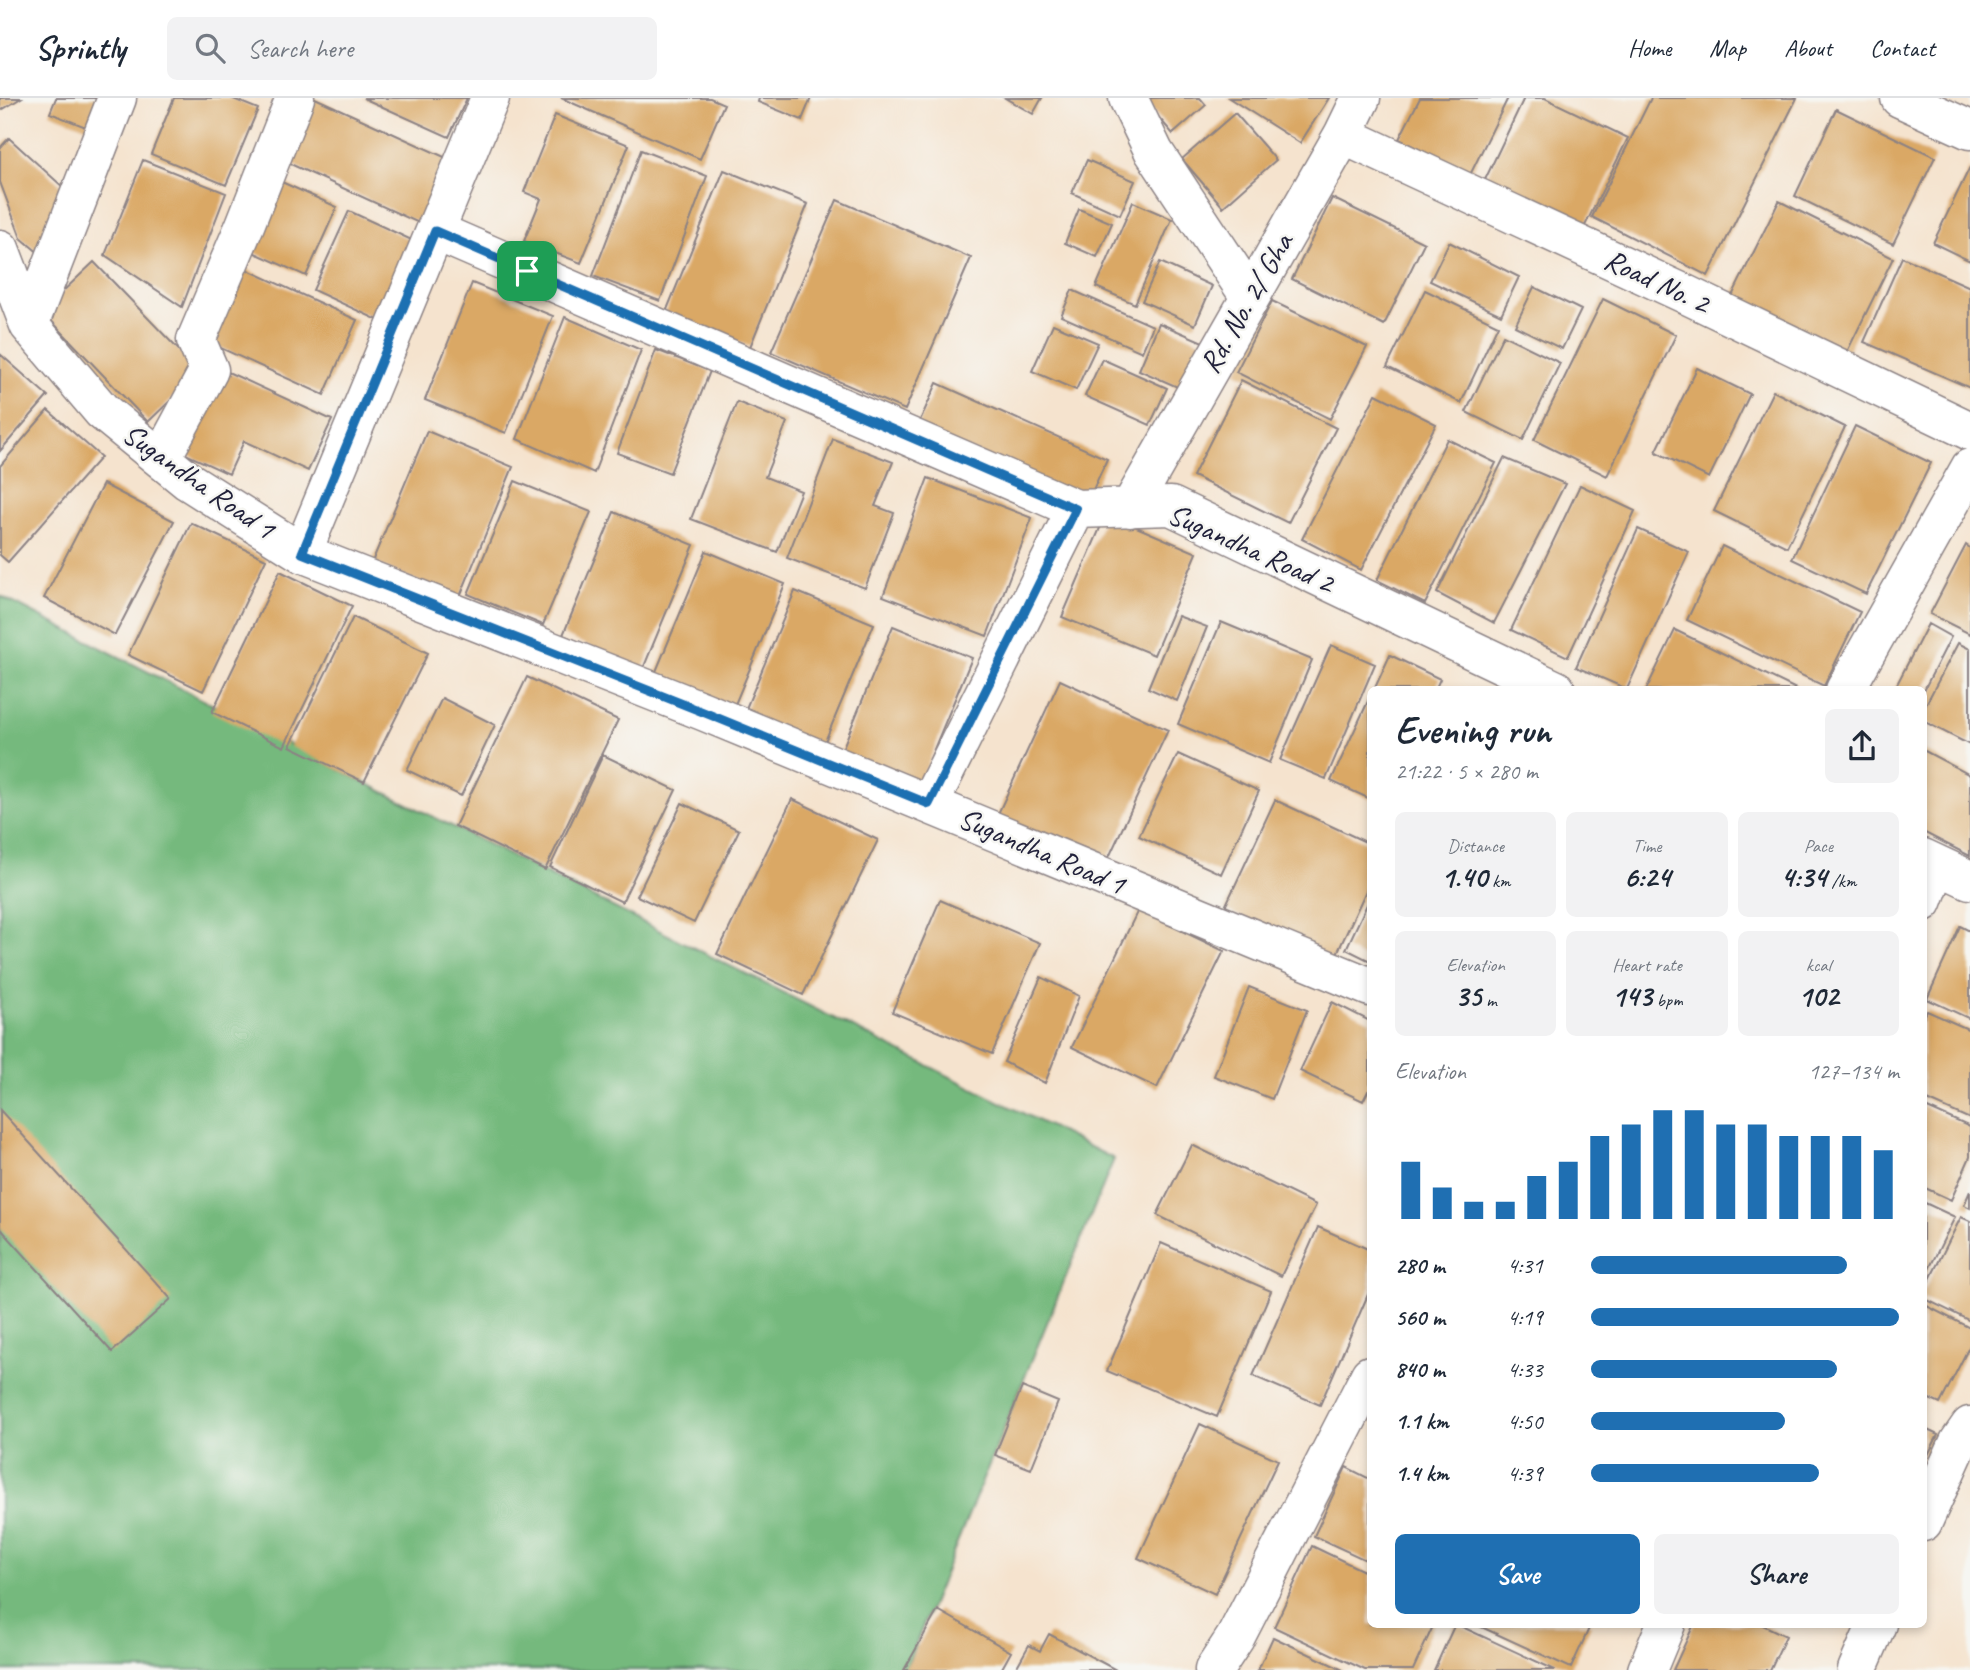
<!DOCTYPE html>
<meta charset="utf-8">
<style>
:root{--surface:#fff;--page:#f2f2f3;--text:#1f2937;--muted:#747a83;--line:#e0e1e3;--accent:#1f6fb2}
body{margin:0;font-family:Caveat,sans-serif;background:var(--page);color:var(--text);height:100vh;display:flex;flex-direction:column;font-size:26px;white-space:nowrap}
*{box-sizing:border-box;margin:0}
p{font-size:23px;color:var(--muted)}
.icon{flex:none;width:38px;height:38px;fill:none;stroke:currentColor;stroke-width:2;stroke-linecap:round;stroke-linejoin:round}
.map{position:relative;flex:1;overflow:hidden}
.side{position:absolute;left:1367px;top:588px;width:560px;height:942px;display:flex;flex-direction:column;background:var(--surface);border-radius:10px;box-shadow:0 4px 10px #0003}
.side>*{flex:none}
.pin{position:absolute;display:grid;place-items:center;width:60px;height:60px;color:#fff;margin:-30px;border-radius:14px;box-shadow:0 4px 10px #0006}
.round{display:grid;place-items:center;flex:none;width:74px;height:74px;border-radius:10px;background:var(--page)}
.headline{display:flex;align-items:center;justify-content:space-between;height:119px;padding:0 28px}
h1{font-size:38px;font-weight:600;line-height:52px}
.stats{display:grid;grid-template-columns:repeat(3,1fr);gap:10px;height:119px;padding:7px 28px}
.stats div{display:grid;align-content:center;border-radius:10px;background:var(--page);text-align:center}
.stats b{font-size:30px;font-weight:600}
.stats small{font-size:19px;font-weight:400}
.stats p{font-size:19px}
.chart{height:196px;padding:14px 28px}
.chart p{display:flex;justify-content:space-between}
.chart svg{width:100%;height:126px;margin-top:7px;stroke:var(--accent);stroke-width:6}
.button{display:flex;gap:14px;margin-top:auto;padding:14px 28px}
.button a{flex:1;height:80px;border-radius:10px;background:var(--accent);color:#fff;font-size:28px;font-weight:600;line-height:80px;text-align:center}
.button a+a{background:var(--page);color:var(--text)}
ul{padding:0 28px;list-style:none;font-size:23px}
li{display:grid;grid-template-columns:112px 84px 1fr;align-items:center;height:52px}
li i{height:18px;border-radius:9px;background:var(--accent)}
header{display:flex;align-items:center;gap:42px;box-sizing:border-box;height:98px;padding:0 35px;background:var(--surface);border-bottom:2px solid var(--line)}
header strong{font-size:33px}
nav{display:flex;gap:38px;margin-inline-start:auto;font-size:24px}
.search{width:490px;height:63px;background:var(--page);display:flex;align-items:center;gap:18px;box-sizing:border-box;padding:0 24px;border-radius:10px;color:var(--muted);font-size:26px}
.map>svg:first-child{display:block}
.forest{fill:#74b97d;stroke:#4b6e5c;stroke-width:2}
.building{fill:#daa865}
.lines{fill:none;stroke-linecap:round;stroke-linejoin:round}
.street-casing{stroke:#8c8284;stroke-width:41}
.street{stroke:#fff;stroke-width:38}
.route-casing{stroke:#fff;stroke-width:14}
.route{stroke:#1f6fb2;stroke-width:9}
.labels{text-anchor:middle;stroke-width:5;stroke-linejoin:round;paint-order:stroke}
.street-label{font-size:30px;fill:#22223b;stroke:#f6f6f2}
</style>
<header>
<strong>Sprintly</strong>
<div class="search"><svg class="icon" aria-label="search" viewBox="0 0 24 24"><circle cx="10" cy="10" r="6"/><path d="M15 15l6 6"/></svg>Search here</div>
<nav><a>Home</a><a>Map</a><a>About</a><a>Contact</a></nav>
</header>
<div class="map">
<svg width="1970" height="1572" viewBox="0 0 1970 1572">
<rect width="100%" height="100%" fill="#f6f6f2"/>
<filter id="ink" filterUnits="userSpaceOnUse"><feTurbulence type="fractalNoise" baseFrequency=".0143" numOctaves="2"/><feDisplacementMap in="SourceGraphic" scale="14" xChannelSelector="R" yChannelSelector="G"/><feConvolveMatrix kernelMatrix="1 2 1 2 8 2 1 2 1" color-interpolation-filters="sRGB"/></filter>
<filter id="wash" filterUnits="userSpaceOnUse"><feTurbulence type="fractalNoise" baseFrequency=".00686" numOctaves="4" result="noise"/><feDisplacementMap in="SourceGraphic" scale="28" xChannelSelector="R" yChannelSelector="G"/><feGaussianBlur stdDeviation="1.57" result="paint"/><feColorMatrix in="noise" values="0 0 0 0 0 0 0 0 0 0 0 0 0 0 0 0 0 1.4 0 .05"/><feComposite in="paint" operator="in"/></filter>
<g filter="url(#wash)">
<rect width="100%" height="100%" fill="#f5e3ce"/>
<path class="forest" d="M0 498 364 684 1114 1061 905 1572H0Z"/>
<g id="blocks">
<path class="building" d="M0 0H21L0 13Z
M56 0H108L96 33 50 15Z
M174 0H231L258 11 226 87 151 56Z
M315 0 451 62 421 126 286 64Z
M363 0H467L449 39Z
M561 0H710L724 6 700 61Z
M759 0H811L802 22 758 4Z
M1005 0H1042L1033 16Z
M1142 0H1200L1206 7 1173 36Z
M1229 0H1329L1300 45Z
M1420 0H1508L1470 77 1399 41Z
M1524 0H1545L1628 40 1581 136 1482 88Z
M1651 0H1797L1708 178 1592 119Z
M1836 11 1935 59 1893 146 1795 98Z
M1235 15 1276 62 1223 109 1182 61Z
M555 17 629 47 581 165 524 143 541 101 524 94Z
M9 40 64 90 40 156 21 140 0 84V50Z
M641 52 707 78 660 203 593 178Z
M143 62 226 95 182 209 105 157Z
M1087 62 1135 83 1120 117 1072 95Z
M1970 69V163L1933 145Z
M724 72 808 106 750 249 666 214Z
M275 81 337 109 306 178 244 150Z
M1332 100 1424 145 1384 227 1292 181Z
M837 102 971 160 905 312 771 254Z
M1779 103 1893 160 1847 254 1732 198Z
M1133 104 1172 121 1135 206 1096 189Z
M1079 111 1112 125 1097 159 1065 145Z
M349 113 416 144 380 223 313 192Z
M1449 144 1519 179 1501 217 1430 183Z
M1902 159 1970 189V290L1864 244Z
M94 164 200 274 148 324 42 213Z
M1160 164 1212 188 1195 227 1142 203Z
M237 167 357 222 324 297 203 242Z
M472 185 553 218 506 335 425 302Z
M1534 189 1581 212 1562 251 1515 228Z
M1072 192 1153 228 1142 254 1061 218Z
M1425 192 1498 227 1461 305 1387 269Z
M1603 201 1676 237 1607 378 1534 342Z
M1272 203 1367 249 1330 321 1236 274Z
M565 219 641 252 594 375 517 341Z
M1159 225 1203 244 1182 291 1139 272Z
M1053 226 1098 245 1076 292 1032 273Z
M1503 237 1560 265 1523 342 1466 314Z
M656 252 710 273 670 375 617 355Z
M0 256 48 298 0 353Z
M1102 261 1167 290 1150 327 1085 298Z
M217 269 332 322 308 373 244 343 229 376 179 353Z
M1697 270 1750 296 1709 380 1656 354Z
M1241 282 1336 330 1288 425 1193 378Z
M937 285 1107 361 1087 405 917 329Z
M1773 293 1845 329 1787 449 1714 413Z
M1376 296 1436 326 1361 472 1302 441Z
M737 304 787 324 765 379 801 393 777 454 691 421Z
M48 312 101 359 8 464 0 457V368Z
M1855 328 1931 365 1866 496 1792 461Z
M427 333 513 369 459 501 372 464Z
M833 341 893 364 875 408 894 415 865 490 787 460Z
M1447 341 1496 365 1425 506 1377 482Z
M1504 360 1565 386 1494 525 1437 495Z
M928 380 1032 420 987 538 883 498Z
M515 383 591 414 543 527 468 496Z
M103 386 174 423 115 537 44 500Z
M1580 387 1635 413 1568 559 1511 532Z
M614 414 694 447 643 571 563 537Z
M1106 416 1197 455 1154 557 1062 519Z
M191 425 266 461 203 593 128 557Z
M1638 431 1689 454 1627 591 1576 569Z
M1966 447 1970 450V536L1930 516Z
M1722 448 1860 514 1824 588 1687 522Z
M706 453 785 486 731 616 652 583Z
M280 473 352 508 284 649 212 614Z
M795 493 874 526 821 653 742 620Z
M1178 518 1207 529 1177 603 1148 590Z
M353 519 428 555 364 684 290 648Z
M1221 524 1312 562 1269 665 1178 626Z
M1928 526 1951 539 1924 592H1894Z
M893 528 972 560 917 692 839 659Z
M1675 532 1798 592H1646Z
M1958 545 1970 551V647L1923 623V612Z
M1331 547 1375 566 1326 681 1280 662Z
M1390 557 1440 581 1435 592H1374Z
M527 579 618 622 545 772 455 728Z
M1060 582 1168 632 1104 770 996 720Z
M1370 599V701L1331 683Z
M442 600 495 627 461 698 407 672Z
M1923 652 1970 677V758L1923 734Z
M1178 656 1259 693 1221 776 1139 738Z
M603 657 676 692 622 804 550 769Z
M792 701 878 742 803 897 717 856Z
M1275 702 1370 746V784L1334 862 1224 811Z
M682 705 739 732 694 825 637 798Z
M1370 800V863L1346 851Z
M940 802 1040 845 992 956 892 914Z
M1138 812 1224 853 1157 990 1072 949Z
M1960 828 1970 833V921L1927 901Z
M1041 879 1079 898 1045 985 1004 964Z
M1249 889 1307 912 1272 1001 1214 978Z
M1332 904 1370 923V994L1368 993 1363 1003 1300 973Z
M1927 913 1970 932V1021L1923 1000V921Z
M1923 1008 1970 1029V1059L1951 1102 1923 1089Z
M0 1012 171 1201 112 1254 0 1130Z
M1192 1047 1316 1107 1281 1178 1157 1117Z
M1970 1093V1110L1964 1107Z
M1923 1104 1955 1119 1923 1183Z
M1961 1119 1970 1123V1223L1923 1200V1195Z
M1318 1129 1370 1152V1192L1320 1307 1253 1278Z
M1161 1145 1271 1193 1217 1319 1107 1273Z
M1923 1206 1970 1230V1247L1940 1306 1923 1298Z
M1022 1289 1058 1304 1031 1371 995 1357Z
M1200 1326 1278 1362 1215 1496 1138 1460Z
M1923 1330 1938 1337 1923 1367Z
M1346 1369 1370 1381V1464L1314 1438Z
M1312 1448 1370 1476V1526H1434L1413 1572H1365L1274 1529Z
M938 1512 1011 1554 1001 1572H904Z
M1455 1526H1456L1555 1572H1434Z
M1475 1526H1591L1571 1570Z
M1694 1526H1761L1786 1538 1770 1572H1673Z
M1049 1536 1116 1572H1015L1029 1547 1040 1553Z
M1273 1539 1343 1572H1258Z"/>
</g>
</g>
<g filter="url(#ink)">
<use href="#blocks" fill-opacity="0" stroke="#8c8284" stroke-width="2"/>
<g class="lines">
<g class="street-casing">
<path id="street" d="M1128 0 1154 54 1250 199
M1900 0 1970 32
M1343 37 1683 195 1970 333
M435 133 1076 411 1171 408 1556 592
M0 151 29 227 102 313 188 383 302 455 703 613 1370 889
M29 227 117 0
M161 361 209 272 196 242 245 127 295 0
M1130 410 1343 37 1361 0
M302 455 490 0
M1845 592 1970 370
M929 706 1076 411
M1923 760 1970 782
M1923 804 1937 767
M1923 1424 1959 1344 1970 1328
M1214 1572 1235 1540 1370 1277
M1647 1572 1666 1526
M1857 1572 1877 1526"/>
</g>
<use href="#street" class="street"/>
</g>
</g>
<g class="lines" filter="url(#ink)">
<g class="route-casing">
<path id="route" d="M435 133 1076 411 929 706 703 614 302 455Z"/>
</g>
<use href="#route" class="route"/>
</g>
<g class="labels">
<g class="street-label">
<text transform="translate(1657 183) rotate(25)" y="10">Road No. 2</text>
<text transform="translate(1246 205) rotate(-60)" y="10">Rd. No. 2/ Gha</text>
<text transform="translate(199 383) rotate(35)" y="10">Sugandha Road 1</text>
<text transform="translate(1251 450) rotate(24)" y="10">Sugandha Road 2</text>
<text transform="translate(1042 753) rotate(23)" y="10">Sugandha Road 1</text>
</g>
</g>
</svg>
<div class="pin" style="left:527px;top:173px;background:#1e9e55"><svg class="icon" aria-label="arrive" viewBox="0 0 24 24"><path d="M6 21V4h12l-3 4 3 4H6"/></svg></div>
<section class="side">
<div class="headline"><div><h1>Evening run</h1><p>21:22 · 5 × 280 m</p></div><a class="round"><svg class="icon" aria-label="share" viewBox="0 0 24 24"><path d="M12 15V3M7 8l5-5 5 5M5 13v7h14v-7"/></svg></a></div>
<div class="stats">
<div><p>Distance</p><b>1.40<small> km</small></b></div>
<div><p>Time</p><b>6:24</b></div>
<div><p>Pace</p><b>4:34<small> /km</small></b></div>
</div>
<div class="stats">
<div><p>Elevation</p><b>35<small> m</small></b></div>
<div><p>Heart rate</p><b>143<small> bpm</small></b></div>
<div><p>kcal</p><b>102</b></div>
</div>
<div class="chart"><p><span>Elevation</span>127–134 m</p>
<svg viewBox="0 0 160 44" preserveAspectRatio="none"><path d="M5 44V24M15 44V33M25 44V38M35 44V38M45 44V29M55 44V24M65 44V15M75 44V11M85 44V6M95 44V6M105 44V11M115 44V11M125 44V15M135 44V15M145 44V15M155 44V20"/></svg>
</div>
<ul>
<li><b>280 m</b>4:31<i style="width:83%"></i></li>
<li><b>560 m</b>4:19<i style="width:100%"></i></li>
<li><b>840 m</b>4:33<i style="width:80%"></i></li>
<li><b>1.1 km</b>4:50<i style="width:63%"></i></li>
<li><b>1.4 km</b>4:39<i style="width:74%"></i></li>
</ul>
<div class="button"><a>Save</a><a>Share</a></div>
</section>
</div>
